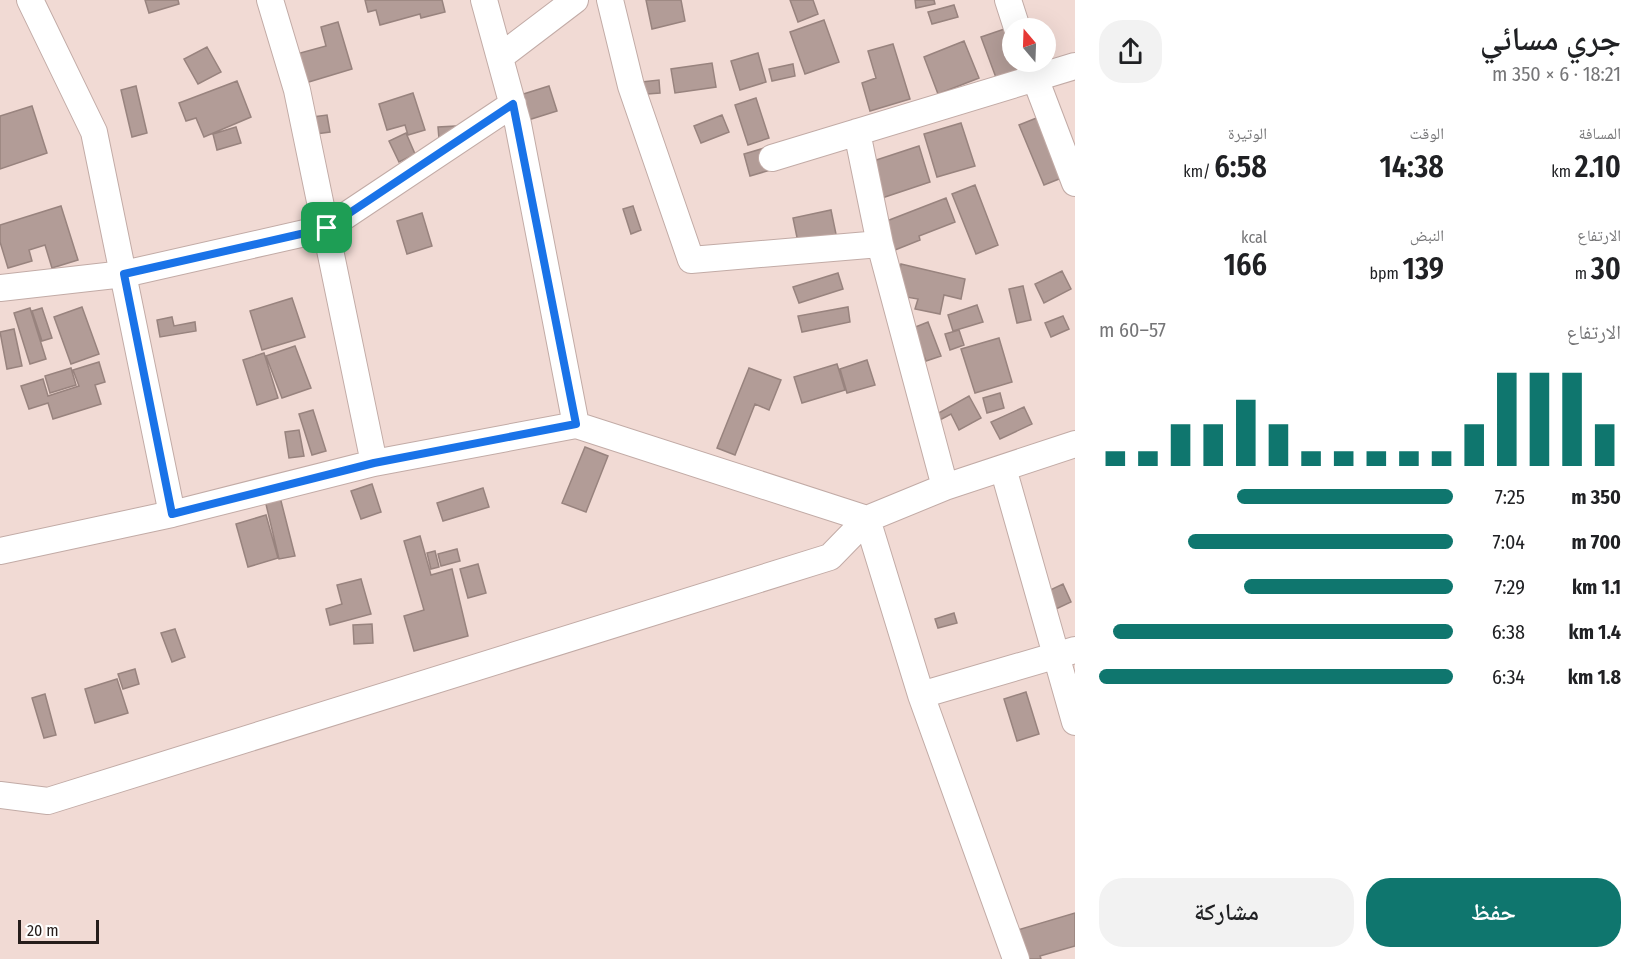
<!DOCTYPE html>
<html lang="ar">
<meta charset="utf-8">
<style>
:root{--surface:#fff;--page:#f2f2f2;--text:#202124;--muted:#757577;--accent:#0f766e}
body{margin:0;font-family:"Fira Sans Condensed","Noto Naskh Arabic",sans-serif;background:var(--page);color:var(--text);direction:rtl;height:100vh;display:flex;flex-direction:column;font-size:22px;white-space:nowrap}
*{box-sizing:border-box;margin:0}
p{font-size:20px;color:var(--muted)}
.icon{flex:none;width:33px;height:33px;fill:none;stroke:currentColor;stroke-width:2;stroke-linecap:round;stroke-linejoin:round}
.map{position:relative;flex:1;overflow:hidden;direction:ltr}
.details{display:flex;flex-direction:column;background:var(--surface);width:570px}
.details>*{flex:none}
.needle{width:39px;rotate:341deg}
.buttons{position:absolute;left:1002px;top:18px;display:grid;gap:12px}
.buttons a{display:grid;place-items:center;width:54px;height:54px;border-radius:50%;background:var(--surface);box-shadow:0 6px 24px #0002;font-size:30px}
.scale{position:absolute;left:18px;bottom:15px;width:81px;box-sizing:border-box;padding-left:6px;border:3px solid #261d1b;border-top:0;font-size:16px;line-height:21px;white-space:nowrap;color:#261d1b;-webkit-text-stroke:4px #fff;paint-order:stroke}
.pin{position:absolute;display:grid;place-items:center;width:51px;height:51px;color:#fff;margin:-26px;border-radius:12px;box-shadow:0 3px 9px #0006}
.round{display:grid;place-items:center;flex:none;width:63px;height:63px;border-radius:24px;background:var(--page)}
.head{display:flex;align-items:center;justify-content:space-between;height:102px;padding:0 24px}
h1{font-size:33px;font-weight:600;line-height:45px}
.metrics{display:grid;grid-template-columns:repeat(3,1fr);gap:9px;height:102px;padding:6px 24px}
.metrics div{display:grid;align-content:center}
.metrics b{font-size:30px;font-weight:600}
.metrics small{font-size:16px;font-weight:400}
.metrics p{font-size:16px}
.chart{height:168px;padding:12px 24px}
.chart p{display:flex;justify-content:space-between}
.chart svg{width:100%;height:108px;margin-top:6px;stroke:var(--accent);stroke-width:6}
.button{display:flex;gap:12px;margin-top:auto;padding:12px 24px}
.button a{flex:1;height:69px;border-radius:24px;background:var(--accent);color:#fff;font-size:24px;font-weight:600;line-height:69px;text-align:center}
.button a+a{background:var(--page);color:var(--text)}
ul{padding:0 24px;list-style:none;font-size:20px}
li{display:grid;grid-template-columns:96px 72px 1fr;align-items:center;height:45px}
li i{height:15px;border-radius:8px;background:var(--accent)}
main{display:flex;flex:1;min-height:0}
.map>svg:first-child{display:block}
.building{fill:#b29c97;stroke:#98837e;stroke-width:1.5}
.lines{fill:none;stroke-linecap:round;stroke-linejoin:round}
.minor-casing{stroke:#c2aba6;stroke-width:28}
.minor{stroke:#fff;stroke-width:26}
.route-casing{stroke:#fff;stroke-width:12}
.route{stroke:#1a73e8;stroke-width:8}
</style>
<main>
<section class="details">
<div class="head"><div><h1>جري مسائي</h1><p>18:21 · 6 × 350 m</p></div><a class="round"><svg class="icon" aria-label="share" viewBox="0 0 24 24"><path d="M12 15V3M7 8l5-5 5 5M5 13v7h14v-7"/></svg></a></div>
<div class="metrics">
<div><p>المسافة</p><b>2.10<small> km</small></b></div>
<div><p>الوقت</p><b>14:38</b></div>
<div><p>الوتيرة</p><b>6:58<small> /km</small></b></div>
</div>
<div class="metrics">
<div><p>الارتفاع</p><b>30<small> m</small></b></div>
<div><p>النبض</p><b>139<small> bpm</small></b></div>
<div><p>kcal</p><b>166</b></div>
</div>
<div class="chart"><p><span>الارتفاع</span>57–60 m</p>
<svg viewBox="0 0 160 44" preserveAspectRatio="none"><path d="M5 44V38M15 44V38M25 44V27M35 44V27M45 44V17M55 44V27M65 44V38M75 44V38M85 44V38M95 44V38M105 44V38M115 44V27M125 44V6M135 44V6M145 44V6M155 44V27"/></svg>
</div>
<ul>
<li><b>350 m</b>7:25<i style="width:61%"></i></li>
<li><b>700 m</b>7:04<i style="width:75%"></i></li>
<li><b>1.1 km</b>7:29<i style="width:59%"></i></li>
<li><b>1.4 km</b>6:38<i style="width:96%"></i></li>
<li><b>1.8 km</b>6:34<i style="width:100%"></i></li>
</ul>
<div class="button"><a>حفظ</a><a>مشاركة</a></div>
</section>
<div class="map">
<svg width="1075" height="959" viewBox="0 0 1075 959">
<rect width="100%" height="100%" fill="#f1dad4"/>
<path class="building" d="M145 0H178L179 4 149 13Z
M365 0H442L445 12 421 18 420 14 380 25 376 10 368 12Z
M646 0H681L685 21 652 29Z
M790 0H813L818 14 798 22Z
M915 0H934L935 4 916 8Z
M954 5 958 17 932 24 928 12Z
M824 20 839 62 805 74 790 32Z
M338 22 352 69 302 84 293 55 326 46 321 27Z
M1013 26 1012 62H1026L1030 71 998 83 981 37Z
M964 41 979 78 938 94 924 57Z
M893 44 910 99 870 111 862 83 876 78 868 51Z
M207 47 221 72 198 84 184 59Z
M758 53 766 82 740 90 731 61Z
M712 63 716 87 675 93 671 69Z
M793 64 795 76 772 81 769 69Z
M659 80 660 93 634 95 633 83Z
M237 81 251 117 204 137 196 118 186 121 179 103Z
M136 86 147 133 132 137 121 90Z
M549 86 557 111 525 121 517 96Z
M413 93 425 130 408 135 405 125 387 130 379 104Z
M756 98 769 138 748 145 735 105Z
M32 106 47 153 0 169V116Z
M327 115 330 132 316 134 313 117Z
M722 115 729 132 701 143 694 126Z
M1044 115 1069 175 1044 185 1019 125Z
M961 123 975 166 937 177 924 134Z
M458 126 439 139 438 127Z
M236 127 241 143 217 150 213 134Z
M406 133 415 154 399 162 389 141Z
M778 144 784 166 750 176 744 154Z
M919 146 930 182 867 203 855 167Z
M975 185 998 245 976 254 952 194Z
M946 198 955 222 919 236 920 240 890 252 879 224Z
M61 206 78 260 52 268 45 245 29 250 32 261 8 268 0 242V225Z
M633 206 641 230 631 234 623 209Z
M831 210 837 239 799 247 793 218Z
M422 213 432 246 407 254 397 221Z
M901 264 965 279 961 299 944 295 940 314 915 309 918 299 895 295Z
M1062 271 1071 289 1044 303 1035 284Z
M838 273 843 289 799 303 793 287Z
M1023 286 1031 320 1017 323 1009 289Z
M292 298 305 337 262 350 250 311Z
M977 305 983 322 953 331 948 315Z
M82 307 99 354 71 364 54 317Z
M848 307 850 322 802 332 798 316Z
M30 308 46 359 30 364 14 313Z
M42 308 52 338 42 341 32 311Z
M1063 316 1069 329 1051 337 1045 323Z
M172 317 174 326 195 322 196 331 160 337 157 320Z
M928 322 941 356 926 361 913 328Z
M14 329 22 366 7 369 0 332Z
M959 330 964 345 950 350 945 334Z
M999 338 1012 382 975 393 961 349Z
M295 346 311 388 282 398 266 356Z
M264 353 278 398 257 405 243 360Z
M867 360 875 385 847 393 840 369Z
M99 362 105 382 95 385 101 404 53 419 48 403 29 409 21 386 43 379 48 396 79 386 73 370Z
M837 364 845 390 802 403 794 377Z
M71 368 76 385 50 393 45 376Z
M749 368 781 380 769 410 755 404 735 455 717 448Z
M1000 393 1004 408 987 413 983 398Z
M969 396 981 418 959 430 951 414 938 421 935 415Z
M1024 407 1032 424 1000 439 991 422Z
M313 410 326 451 312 455 299 414Z
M299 430 304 456 289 458 285 432Z
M585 447 608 456 586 512 562 503Z
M372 484 381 512 361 519 351 491Z
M483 488 489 507 443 521 437 503Z
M280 497 295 556 279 559 265 500Z
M266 515 278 558 248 567 236 524Z
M420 536 431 575 452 569 468 636 414 651 404 616 424 610 404 541Z
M457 549 460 561 441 566 438 554Z
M435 551 439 567 431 569 427 553Z
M478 564 486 593 468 598 460 569Z
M361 579 371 614 330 625 326 609 342 604 337 585Z
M1063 584 1071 602 1056 609 1048 591Z
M954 613 957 623 938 628 935 619Z
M372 624 373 643 354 644 353 625Z
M175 629 185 657 172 662 161 633Z
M135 669 139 684 123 689 118 674Z
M117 679 128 713 95 723 85 689Z
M1026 692 1039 734 1017 741 1004 699Z
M45 694 56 735 44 738 32 698Z
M1075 913V946L1040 956 1041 959H1020L1011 932Z"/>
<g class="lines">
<g class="minor-casing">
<path id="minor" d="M30 0 94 132 172 514
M270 0 297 90 374 463
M484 0 518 124 576 425 867 519 921 695 1016 959
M610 0 631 86 691 260 880 244
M1008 0 1017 28
M500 57 575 0
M1029 62 1075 183
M857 132 880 244 945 487
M772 158 1075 66
M0 288 124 274 327 228 513 104
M1003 468 1075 722
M0 551 172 514 374 463 576 425
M921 695 1075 650
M0 795 48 801 830 557 867 519 945 487 1075 444"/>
</g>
<use href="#minor" class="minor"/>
</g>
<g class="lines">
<g class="route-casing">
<path id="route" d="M513 104 576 424 374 463 172 514 124 274 327 228Z"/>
</g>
<use href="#route" class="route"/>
</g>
</svg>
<div class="buttons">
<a><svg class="needle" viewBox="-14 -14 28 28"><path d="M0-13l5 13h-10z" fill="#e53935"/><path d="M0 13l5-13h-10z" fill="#757577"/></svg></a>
</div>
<div class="scale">20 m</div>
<div class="pin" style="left:327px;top:228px;background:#1e9e55"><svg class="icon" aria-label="arrive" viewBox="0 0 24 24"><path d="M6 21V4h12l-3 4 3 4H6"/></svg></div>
</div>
</main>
